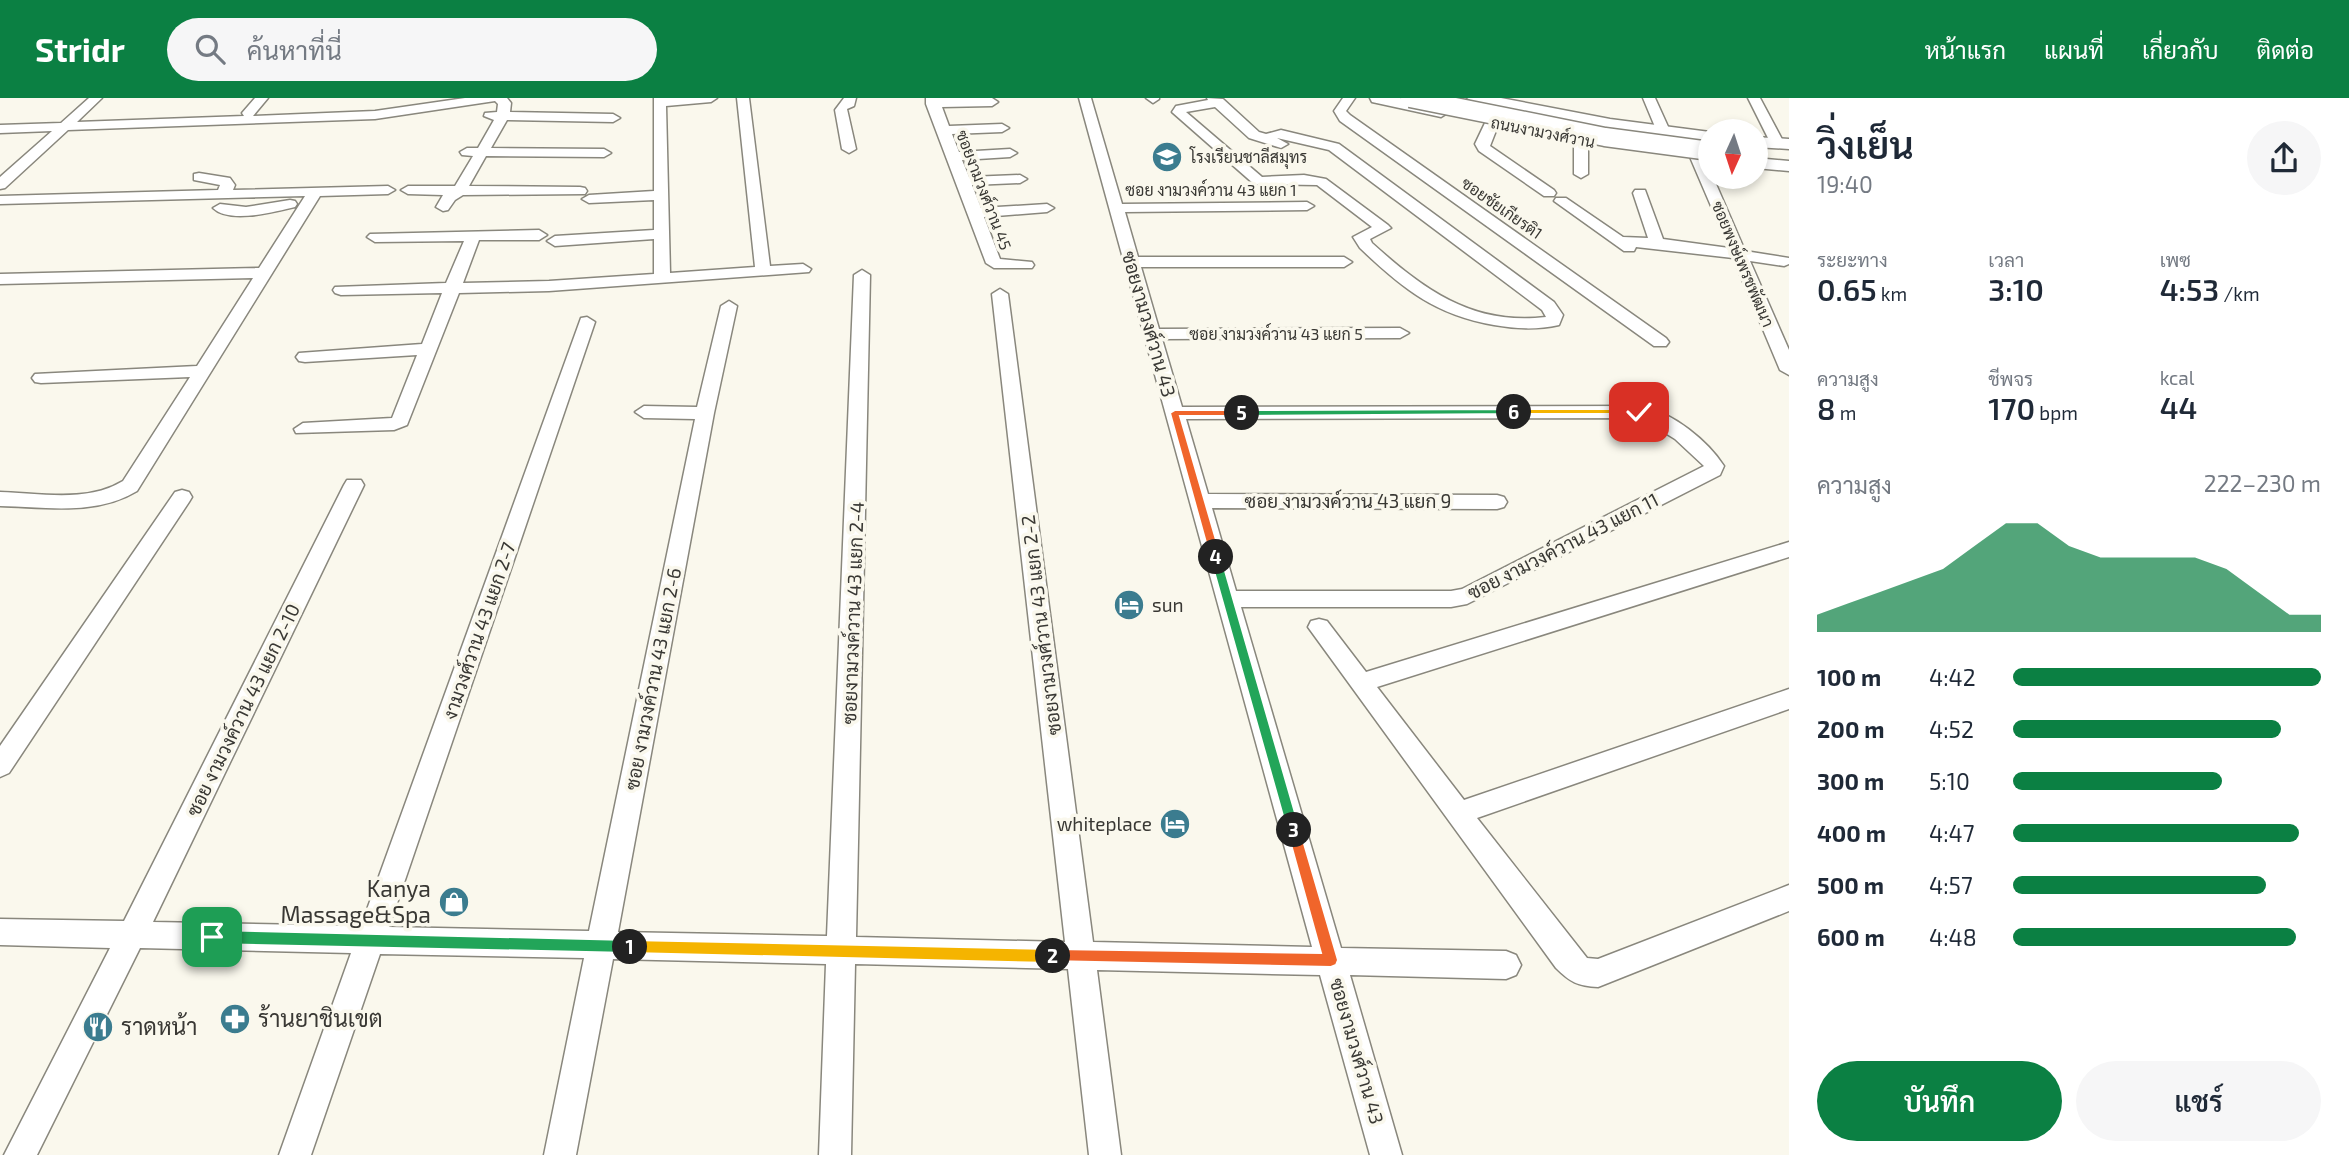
<!DOCTYPE html>
<html lang="th">
<meta charset="utf-8">
<style>
:root{--surface:#fff;--page:#f6f6f7;--text:#1f2937;--muted:#747a83;--accent:#0b8043}
body{margin:0;font-family:"Exo 2",Sarabun,sans-serif;background:var(--page);color:var(--text);height:100vh;display:flex;flex-direction:column;font-size:26px;white-space:nowrap}
*{box-sizing:border-box;margin:0}
p{font-size:23px;color:var(--muted)}
.icon{flex:none;width:38px;height:38px;fill:none;stroke:currentColor;stroke-width:2;stroke-linecap:round;stroke-linejoin:round}
.map{position:relative;flex:1;overflow:hidden}
.panel{display:flex;flex-direction:column;background:var(--surface);width:560px}
.panel>*{flex:none}
.needle{width:46px;rotate:183deg}
.controls{position:absolute;left:1698px;top:21px;display:grid;gap:14px}
.controls a{display:grid;place-items:center;width:70px;height:70px;border-radius:50%;background:var(--surface);box-shadow:0 4px 10px #0003;font-size:35px}
.pin{position:absolute;display:grid;place-items:center;width:60px;height:60px;color:#fff;margin:-30px;border-radius:14px;box-shadow:0 4px 10px #0006}
.km{position:absolute;width:35px;height:35px;margin:-18px;border-radius:50%;background:#222;color:#fff;font-size:19px;line-height:35px;text-align:center}
.round{display:grid;place-items:center;flex:none;width:74px;height:74px;border-radius:37px;background:var(--page)}
.summary{display:flex;align-items:center;justify-content:space-between;height:119px;padding:0 28px}
h1{font-size:38px;font-weight:600;line-height:52px}
.figures{display:grid;grid-template-columns:repeat(3,1fr);gap:10px;height:119px;padding:7px 28px}
.figures div{display:grid;align-content:center}
.figures b{font-size:30px;font-weight:600}
.figures small{font-size:19px;font-weight:400}
.figures p{font-size:19px}
.chart{height:196px;padding:14px 28px}
.chart p{display:flex;justify-content:space-between}
.chart svg{width:100%;height:126px;margin-top:7px;fill:var(--accent);opacity:.7}
.primary-button{display:flex;gap:14px;margin-top:auto;padding:14px 28px}
.primary-button a{flex:1;height:80px;border-radius:42px;background:var(--accent);color:#fff;font-size:28px;font-weight:600;line-height:80px;text-align:center}
.primary-button a+a{background:var(--page);color:var(--text)}
ul{padding:0 28px;list-style:none;font-size:23px}
li{display:grid;grid-template-columns:112px 84px 1fr;align-items:center;height:52px}
li i{height:18px;border-radius:9px;background:var(--accent)}
header{display:flex;align-items:center;gap:42px;box-sizing:border-box;height:98px;padding:0 35px;background:var(--accent);color:#fff}
header strong{font-size:33px}
nav{display:flex;gap:38px;margin-inline-start:auto;font-size:24px}
.search{width:490px;height:63px;background:var(--page);display:flex;align-items:center;gap:18px;box-sizing:border-box;padding:0 24px;border-radius:38px;color:var(--muted);font-size:26px}
main{display:flex;flex:1;min-height:0}
.map>svg:first-child{display:block}
.lines{fill:none;stroke-linecap:round;stroke-linejoin:round}
.minor-casing{stroke:#89877d;stroke-width:3}
.major-casing{stroke:#89877d;stroke-width:3}
.minor{fill:#fff;fill-rule:evenodd}
.major{fill:#fff;fill-rule:evenodd}
.major-bridge-casing{stroke:#89877d;stroke-width:21;stroke-linecap:butt}
.major-bridge{stroke:#fff;stroke-width:18}
.split-1{fill:#22a559;stroke:#fff;stroke-width:2}
.split-2{fill:#f5b400;stroke:#fff;stroke-width:2}
.split-3{fill:#f0652b;stroke:#fff;stroke-width:2}
.split-4{fill:#22a559;stroke:#fff;stroke-width:2}
.split-5{fill:#f0652b;stroke:#fff;stroke-width:2}
.split-6{fill:#22a559;stroke:#fff;stroke-width:2}
.split-7{fill:#f5b400;stroke:#fff;stroke-width:2}
.labels{text-anchor:middle;stroke-width:7;stroke-linejoin:round;paint-order:stroke}
.far-street-label{font-size:16px;fill:#393834;stroke:#faf8ed}
.far-poi-label{font-size:16px;fill:#393834;stroke:#faf8ed;text-anchor:start}
.street-label{font-size:19px;fill:#393834;stroke:#faf8ed}
.poi-label{font-size:19px;fill:#393834;stroke:#faf8ed;text-anchor:start}
.near-poi-label{font-size:23px;fill:#393834;stroke:#faf8ed;text-anchor:start}
</style>
<header>
<strong>Stridr</strong>
<div class="search"><svg class="icon" aria-label="search" viewBox="0 0 24 24"><circle cx="10" cy="10" r="6"/><path d="M15 15l6 6"/></svg>ค้นหาที่นี่</div>
<nav><a>หน้าแรก</a><a>แผนที่</a><a>เกี่ยวกับ</a><a>ติดต่อ</a></nav>
</header>
<main>
<div class="map">
<svg width="1789" height="1057" viewBox="0 0 1789 1057">
<rect width="100%" height="100%" fill="#faf8ed"/>
<g class="lines">
<g class="minor-casing">
<path id="minor" d="M89 0H102L77 24 244 18 242 15 255 0H268L253 18 375 13 465 0H507L511 5 510 14 613 16 620 20 613 24 507 22 491 50 604 51 611 55 604 59 486 58 469 88 580 89 585 90 587 93 585 96 463 97 455 102 448 112 443 113 436 109 443 97 408 96 401 92 408 88H455L473 58 462 57 460 54 467 50H478L494 22 484 18 485 15 497 14 498 6 495 3 375 21 68 32 5 90 0 91V79L52 33 0 35V27L61 25Z
M654 0H717L711 4 666 8 670 175 755 169 737 0H749L770 168 803 166 811 171 809 174 549 193 459 195 407 327 394 332 296 335 294 331 303 325 392 320 417 257 305 264 299 263 296 259 299 255 422 246 442 195 341 197 335 195 333 192 335 189 446 185 464 143 375 144 367 139 370 136 539 132 547 137 539 142H479L463 185 549 183 654 176V141L555 148 547 143 555 138 654 132V102L589 105 582 101 589 97 654 93Z
M844 0H856L854 8 847 11 856 51 849 55 842 51 835 12Z
M926 0H992L998 4 992 8 942 9 949 28 1002 26 1009 30 1002 34 952 36 959 54 1010 51 1017 55 1010 59 962 62 969 79 1020 77 1027 81 1020 85 972 87 981 110 1047 106 1054 110 1047 114 984 119 1000 161 1032 164 1034 167 1032 170H994L986 165 926 6Z
M1079 0H1091L1122 106 1307 104 1314 108 1307 112 1125 114 1138 159H1344L1352 164 1344 169H1141L1159 231 1400 230 1409 235 1400 240 1162 241 1182 309 1643 308C1674 316 1707 342 1724 368L1720 377 1467 506 1451 509H1241L1341 850 1506 853 1516 857 1521 867 1516 877 1506 881 1350 877 1402 1057H1370L1320 877 1097 872 1121 1057H1089L1068 871 855 866 851 1057H819L826 866 613 861 576 1057H544L584 860 380 856 311 1057H279L351 855 140 850 37 1057H4L110 850 0 847V821L124 823 344 387 347 382H361L364 387 153 824 361 828 581 220 587 219 595 224 389 829 589 833 695 321 644 320 635 314 644 308 697 309 721 208 729 203 737 208 714 315 618 834 827 838 854 177 862 172 870 177 856 839 1065 844 992 196 1000 191 1008 196 1093 844 1312 849ZM1641 320 1675 341 1704 368 1462 491 1451 493H1236L1212 410 1497 411 1504 409 1507 404 1504 399 1497 397 1208 396 1186 321Z
M1146 0H1159V1L1153 5Z
M1207 0 1223 1 1259 34 1266 36 1281 32 1339 46 1554 204 1563 217 1559 227C1537 232 1516 231 1494 227 1435 217 1402 190 1360 150L1353 139 1372 129 1317 87 1254 86 1172 14 1176 8 1208 2ZM1215 9 1249 40 1281 50 1288 46 1277 40 1329 52 1542 212 1546 219C1472 228 1423 191 1372 145L1370 141 1391 130 1388 127 1326 81 1304 77 1262 79 1186 14Z
M1343 0H1355L1346 13 1350 17 1666 240 1669 244 1666 248H1654L1340 23 1334 13Z
M1643 0H1655L1670 33 1668 36H1658Z
M1748 0H1760L1784 45 1782 48H1772Z
M1492 21 1499 25 1490 48 1554 92 1556 95 1554 98H1544L1479 53 1475 46 1485 25Z
M1581 38 1588 42V76L1581 80 1574 76V42Z
M1697 55 1704 59 1710 79H1713L1745 153 1789 160V166L1784 168 1750 163 1789 252V277L1780 272 1733 160 1636 149 1634 153H1624L1554 103 1556 100H1566L1623 139 1648 140 1633 95 1635 92H1645L1663 141 1729 150 1690 59Z
M199 75 230 80 235 87 233 92 388 88 395 92 388 96 320 98 137 393C96 418 46 409 0 408V394C40 395 87 405 123 383L190 279 41 285 35 284 32 280 35 276 197 268 253 180 0 186V176L259 170 305 98 0 106V98L218 92 220 87 194 82V76Z
M290 102 295 103 297 106 295 109C274 114 229 126 213 110L220 106 246 109Z
M182 392 189 394 192 399 189 404 9 675 0 679V648L175 394Z
M1789 444V459L1377 589 1464 702 1789 591V611L1477 720 1587 860 1598 861 1789 787V813L1598 889C1578 888 1570 884 1556 870L1308 529 1311 523 1319 521 1327 523 1366 574Z"/>
</g>
<g class="major-casing">
<path id="major" d="M1370 0H1400L1447 10 1449 14 1441 19 1372 4Z
M1467 0H1501L1610 21 1710 34V44L1610 31 1475 5Z
M1755 39 1789 41V51L1755 49Z
M1755 60 1789 63V73L1755 70Z"/>
</g>
<use href="#minor" class="minor"/>
<use href="#major" class="major"/>
<g class="major-bridge-casing">
<path id="major-bridge" d="M1410 0 1605 39 1710 53"/>
</g>
<use href="#major-bridge" class="major-bridge"/>
</g>
<path class="split-1" d="M212 832 630 842 637 849 630 855 212 846 205 839Z"/>
<path class="split-2" d="M630 842 1053 851 1060 858 1053 865 630 855 623 849Z"/>
<path class="split-3" d="M1294 726 1300 732 1338 862 1336 867 1331 869 1048 863 1046 858 1053 851 1321 855 1287 732Z"/>
<path class="split-4" d="M1216 455 1221 459 1300 732 1294 738 1287 732 1210 459Z"/>
<path class="split-5" d="M1175 312H1242L1246 315 1242 318H1180L1221 459 1216 463 1210 459 1170 315Z"/>
<path class="split-6" d="M1514 311 1518 312V316L1242 318 1237 315 1242 312Z"/>
<path class="split-7" d="M1514 311H1639L1643 314 1639 316H1511V312Z"/>
<defs>
<g id="school-disc" transform="scale(1.575)"><circle r="9.5" fill="#3b7c8f" stroke="#faf8ed"/><path d="M0-5L7-2L0 1L-7-2ZM-4 1L0 2.5L4 1V4Q0 6-4 4Z" fill="#fff"/></g>
<g id="hotel-disc" transform="scale(1.575)"><circle r="9.5" fill="#3b7c8f" stroke="#faf8ed"/><path d="M-6-4.5h1.5V1H6V5H4.5V3h-9V5H-6ZM-4 0a1.8 1.8 0 1 1 3.6 0ZM.5 0V-2.5h3Q6-2.5 6 0Z" fill="#fff"/></g>
<g id="shop-disc" transform="scale(1.575)"><circle r="9.5" fill="#3b7c8f" stroke="#faf8ed"/><path d="M-5-2.5h2.3a2.7 3.5 0 0 1 5.4 0H5L5.5 6h-11ZM-1.5-2.5h3a1.5 2.3 0 0 0-3 0Z" fill="#fff"/></g>
<g id="pharmacy-disc" transform="scale(1.575)"><circle r="9.5" fill="#3b7c8f" stroke="#faf8ed"/><path d="M-2-6h4v4h4v4h-4v4h-4v-4h-4v-4h4Z" fill="#fff"/></g>
<g id="restaurant-disc" transform="scale(1.575)"><circle r="9.5" fill="#3b7c8f" stroke="#faf8ed"/><path d="M-5-6h1v4h1v-4h1v4h1v-4h1v5L-1.5 .5V6h-2V.5L-5-1ZM5-6V6H3V1.5H1.5Q1.5-4 5-6Z" fill="#fff"/></g>
</defs>
<g fill-rule="evenodd">
<use href="#school-disc" x="1167" y="59"/>
<use href="#hotel-disc" x="1129" y="507"/>
<use href="#hotel-disc" x="1175" y="726"/>
<use href="#shop-disc" x="454" y="804"/>
<use href="#pharmacy-disc" x="235" y="921"/>
<use href="#restaurant-disc" x="98" y="929"/>
</g>
<g class="labels">
<g class="far-street-label">
<text transform="translate(1543 34) rotate(11)" y="6">ถนนงามวงศ์วาน</text>
<text transform="translate(984 92) rotate(69)" y="6">ซอยงามวงศ์วาน 45</text>
<text x="1211" y="98">ซอย งามวงค์วาน 43 แยก 1</text>
<text transform="translate(1502 110) rotate(35)" y="6">ซอยชัยเกียรติ1</text>
<text transform="translate(1743 166) rotate(67)" y="6">ซอยพงษ์เพรชพัฒนา</text>
<text x="1276" y="242">ซอย งามวงค์วาน 43 แยก 5</text>
</g>
<g class="far-poi-label">
<text x="1190" y="65">โรงเรียนชาลีสมุทร</text>
</g>
<g class="street-label">
<text transform="translate(1149 226) rotate(74)" y="7">ซอยงามวงศ์วาน 43</text>
<text x="1348" y="410">ซอย งามวงค์วาน 43 แยก 9</text>
<text transform="translate(1563 448) rotate(-27)" y="7">ซอย งามวงค์วาน 43 แยก 11</text>
<text transform="translate(853 515) rotate(-88)" y="7">ซอยงามวงค์วาน 43 แยก 2-4</text>
<text transform="translate(1041 527) rotate(-97)" y="7">ซอยงามวงศ์วาน 43 แยก 2-2</text>
<text transform="translate(479 533) rotate(-71)" y="7">งามวงศ์วาน 43 แยก 2-7</text>
<text transform="translate(653 581) rotate(-79)" y="7">ซอย งามวงค์วาน 43 แยก 2-6</text>
<text transform="translate(243 612) rotate(-64)" y="7">ซอย งามวงค์วาน 43 แยก 2-10</text>
<text transform="translate(1357 953) rotate(74)" y="7">ซอยงามวงศ์วาน 43</text>
</g>
<g class="poi-label">
<text x="1152" y="514">sun</text>
<text x="1152" y="733" text-anchor="end">whiteplace</text>
</g>
<g class="near-poi-label">
<text x="431" y="799" text-anchor="end">Kanya<tspan x="431" dy="26">Massage&amp;Spa</tspan></text>
<text x="258" y="929">ร้านยาชินเขต</text>
<text x="121" y="937">ราดหน้า</text>
</g>
</g>
</svg>
<div class="controls">
<a><svg class="needle" viewBox="-14 -14 28 28"><path d="M0-13l5 13h-10z" fill="#e53935"/><path d="M0 13l5-13h-10z" fill="#747a83"/></svg></a>
</div>
<div class="pin" style="left:212px;top:839px;background:#1e9e55"><svg class="icon" aria-label="arrive" viewBox="0 0 24 24"><path d="M6 21V4h12l-3 4 3 4H6"/></svg></div>
<div class="pin" style="left:1639px;top:314px;background:#d93025"><svg class="icon" aria-label="check" viewBox="0 0 24 24"><path d="M5 12l5 5 9-10"/></svg></div>
<b class="km" style="left:630px;top:849px">1</b>
<b class="km" style="left:1053px;top:858px">2</b>
<b class="km" style="left:1294px;top:732px">3</b>
<b class="km" style="left:1216px;top:459px">4</b>
<b class="km" style="left:1242px;top:315px">5</b>
<b class="km" style="left:1514px;top:314px">6</b>
</div>
<section class="panel">
<div class="summary"><div><h1>วิ่งเย็น</h1><p>19:40</p></div><a class="round"><svg class="icon" aria-label="share" viewBox="0 0 24 24"><path d="M12 15V3M7 8l5-5 5 5M5 13v7h14v-7"/></svg></a></div>
<div class="figures">
<div><p>ระยะทาง</p><b>0.65<small> km</small></b></div>
<div><p>เวลา</p><b>3:10</b></div>
<div><p>เพซ</p><b>4:53<small> /km</small></b></div>
</div>
<div class="figures">
<div><p>ความสูง</p><b>8<small> m</small></b></div>
<div><p>ชีพจร</p><b>170<small> bpm</small></b></div>
<div><p>kcal</p><b>44</b></div>
</div>
<div class="chart"><p><span>ความสูง</span>222–230 m</p>
<svg viewBox="0 0 160 44" preserveAspectRatio="none"><path d="M0 44V38L10 34L20 30L30 26L40 22L50 14L60 6L70 6L80 14L90 18L100 18L110 18L120 18L130 22L140 30L150 38L160 38V44z"/></svg>
</div>
<ul>
<li><b>100 m</b>4:42<i style="width:100%"></i></li>
<li><b>200 m</b>4:52<i style="width:87%"></i></li>
<li><b>300 m</b>5:10<i style="width:68%"></i></li>
<li><b>400 m</b>4:47<i style="width:93%"></i></li>
<li><b>500 m</b>4:57<i style="width:82%"></i></li>
<li><b>600 m</b>4:48<i style="width:92%"></i></li>
</ul>
<div class="primary-button"><a>บันทึก</a><a>แชร์</a></div>
</section>
</main>
